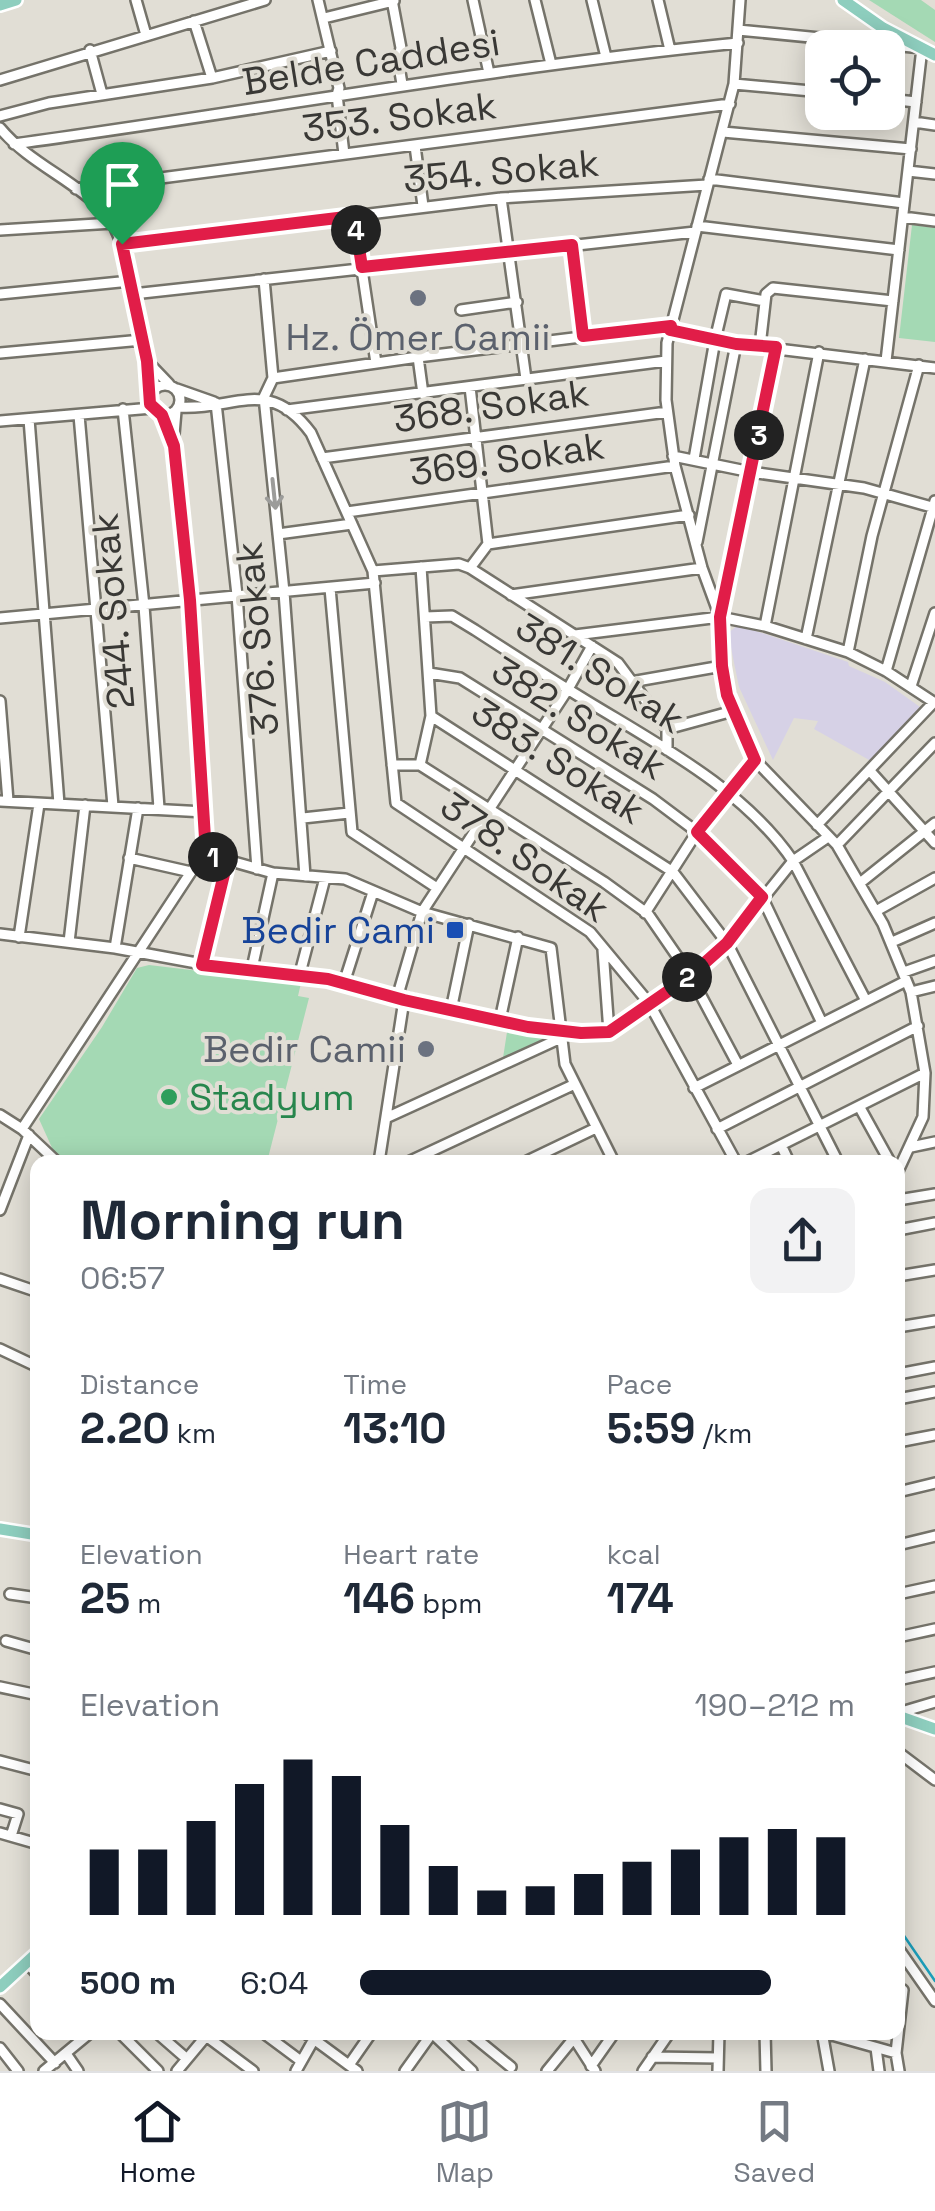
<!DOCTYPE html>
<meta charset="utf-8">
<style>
:root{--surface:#fff;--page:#f2f2f3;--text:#1f2937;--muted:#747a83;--line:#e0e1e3;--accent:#111827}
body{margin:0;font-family:"Space Grotesk",sans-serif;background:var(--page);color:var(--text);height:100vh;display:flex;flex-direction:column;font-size:38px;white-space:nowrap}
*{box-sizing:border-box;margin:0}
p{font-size:32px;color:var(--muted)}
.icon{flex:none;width:55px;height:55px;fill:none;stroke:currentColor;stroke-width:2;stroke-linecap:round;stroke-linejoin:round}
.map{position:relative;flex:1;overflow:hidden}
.side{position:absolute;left:30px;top:1155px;width:875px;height:885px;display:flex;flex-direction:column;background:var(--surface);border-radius:20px;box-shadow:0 5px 25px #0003}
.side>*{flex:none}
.buttons{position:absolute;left:805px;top:30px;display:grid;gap:20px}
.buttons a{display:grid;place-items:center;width:100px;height:100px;border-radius:20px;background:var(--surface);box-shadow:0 5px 25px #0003;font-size:50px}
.pin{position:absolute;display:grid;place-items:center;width:85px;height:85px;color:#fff;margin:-102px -42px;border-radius:50% 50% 50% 0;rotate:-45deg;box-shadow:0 0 10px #0007}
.pin .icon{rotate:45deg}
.km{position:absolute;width:50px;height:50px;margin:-25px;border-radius:50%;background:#222;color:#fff;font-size:28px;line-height:50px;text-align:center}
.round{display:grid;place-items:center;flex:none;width:105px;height:105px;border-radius:20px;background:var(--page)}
.head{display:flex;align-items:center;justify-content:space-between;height:170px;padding:0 50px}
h1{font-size:55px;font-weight:600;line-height:75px}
.metrics{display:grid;grid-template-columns:repeat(3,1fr);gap:15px;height:170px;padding:10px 50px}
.metrics div{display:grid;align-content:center}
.metrics b{font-size:42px;font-weight:600}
.metrics small{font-size:28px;font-weight:400}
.metrics p{font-size:28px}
.chart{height:280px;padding:20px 50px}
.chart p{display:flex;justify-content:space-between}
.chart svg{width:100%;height:180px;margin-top:10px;stroke:var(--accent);stroke-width:6}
ul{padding:0 50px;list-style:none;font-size:32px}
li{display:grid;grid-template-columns:160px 120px 1fr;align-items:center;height:75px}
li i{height:25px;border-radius:12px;background:var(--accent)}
.dock{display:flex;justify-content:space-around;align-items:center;height:140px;border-top:2px solid var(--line);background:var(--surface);font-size:28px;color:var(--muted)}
.dock a{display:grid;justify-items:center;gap:5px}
.dock .on{color:var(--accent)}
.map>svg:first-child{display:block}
.education{fill:#d6d1e6}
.green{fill:#a4d9b4}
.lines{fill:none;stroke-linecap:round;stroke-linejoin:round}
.stream{stroke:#1c9db9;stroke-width:2.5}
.minor-casing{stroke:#75736a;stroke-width:14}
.major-casing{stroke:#fff;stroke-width:16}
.minor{stroke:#fff;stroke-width:9}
.major{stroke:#8ecebe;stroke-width:11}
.oneway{stroke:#9c9c9a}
.route-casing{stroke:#fff;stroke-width:20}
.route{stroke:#e11d48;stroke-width:12}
.worship-dot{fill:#6b7280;stroke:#e1ded5;stroke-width:4}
.transit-dot{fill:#1a4fb4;stroke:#e1ded5;stroke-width:4}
.leisure-dot{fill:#2e9e5b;stroke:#e1ded5;stroke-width:4}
.labels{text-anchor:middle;stroke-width:8;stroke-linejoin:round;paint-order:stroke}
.street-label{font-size:38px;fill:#393835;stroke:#e1ded5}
.worship-label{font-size:38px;fill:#5b616d;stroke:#e1ded5}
.transit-label{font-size:38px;fill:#164399;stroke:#e1ded5;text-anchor:end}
.leisure-label{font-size:38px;fill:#27864d;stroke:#e1ded5;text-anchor:start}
</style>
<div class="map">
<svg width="935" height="2071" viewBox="0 0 935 2071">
<rect width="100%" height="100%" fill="#e1ded5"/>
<path class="education" d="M738 625 848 662 849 666 885 682 920 707 871 761 814 729 818 721 794 718 773 760 739 687 728 633Z"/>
<path class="green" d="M869 0H921L935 10V42Z
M912 225 935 228V342L899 338Z
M149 965 301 983 298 996 309 998 267 1162H66L53 1150 39 1119 102 1027 137 968Z
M507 1032 545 1038 503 1058Z"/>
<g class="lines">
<path class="stream" d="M898 1927 935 1981"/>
<g class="minor-casing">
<path id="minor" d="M136 0 146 35
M318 0 339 88 337 95 344 154
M392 0 401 48 398 60 402 84
M473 0 489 73
M535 0 551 64
M592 0 606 57
M658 0 670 50
M740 0 734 84 667 343 666 400 675 466 702 568 720 617 722 666 737 722 755 760 837 845 883 924 911 992 925 1073 923 1117 898 1171
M324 18 394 1
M194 21 212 78
M738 30 922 48 886 361
M90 50 102 94
M0 80 265 0
M734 84 822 92
M888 99 916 102
M0 116 49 103 212 78 331 51
M914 122 935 125
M0 128C29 163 71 178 103 210 133 241 143 349 151 394
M723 132 911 149
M14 144C255 111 495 67 738 43
M415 146 423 206
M908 171 935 174
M709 179 904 203
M76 189 730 104
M501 198 526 379
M354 216 376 363
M903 217 935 221
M697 226 899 250
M0 230 113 223
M122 244 501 198 707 185
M572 245 583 336
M264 279 273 378 264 397 284 592 305 876
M0 294 130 281
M133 294 695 232
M461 310 517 302
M670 330 736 344 935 368
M760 346 766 294 773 288 893 301
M0 353 142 340
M418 357 423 394
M147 361 169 384
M273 378 418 357 671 326
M150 400a15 15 0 1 1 30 0a15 15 0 1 1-30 0Z
M470 387 488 544 470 568
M177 389 214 402
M216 403 237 595 257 869
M179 407C234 411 268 375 311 433L373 571 396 803 590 932 649 1003 736 1162
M123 409 144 606 159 808
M287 410 666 361
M176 411 173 446 191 600 206 854
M79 415 113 806
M29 419 59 804
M0 421 152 408
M673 456 751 472 864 488 935 508
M322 458 667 412
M694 459 715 340 726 294 765 301
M347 512 675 466
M278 534 352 524
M697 542 736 344
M488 544 689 515
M373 571 459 564 470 568 618 663 667 729V750
M330 588 352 832 437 888
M511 595 702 568
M721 614 776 347
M425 617 452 616 475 630C512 654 549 678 587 701 659 745 745 790 793 861L865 999
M0 618 375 583
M765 626 819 352
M575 635 720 617 765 626 848 652 886 671 935 703
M806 639 865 359
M848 652 872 536 919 365
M886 671 935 501
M429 673 460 678 653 799 697 832 762 897 822 1023
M631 682 722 666
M911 686 935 613
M0 701 8 801
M431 716 673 872 727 943 838 1162
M667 729 733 711
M392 765H420L604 882 648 914 690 975 738 1065
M420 765 431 716 421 567
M870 771 935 843
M0 801 205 812
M303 818 349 813
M817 825 934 702
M837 845 935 743
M206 854 273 873 345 879 422 912 551 948 565 1064 614 1162
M129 858 191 872
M860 883 935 823
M876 911 935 878
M645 913 697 832 755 760
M0 934 115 948 251 973 328 979 528 1027 581 1033 609 1032 690 975 727 943 793 861 828 837
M19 937 39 804
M69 942 85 805
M892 942 935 923
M115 948 138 808
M603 950 609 1032
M202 965 227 862
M904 972 935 961
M251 973 273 873
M299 977 325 878
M344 983 373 892
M911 992 935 986
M397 998 422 912 568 689 592 646
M451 1010 469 924
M500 1020 518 937
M694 1088 906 981
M859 1106 890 1162
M0 1115 22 1129 57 1162
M386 1118 561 1038
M22 1129 191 872 206 854
M717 1129 918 1026
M781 1145 789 1162
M911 1147 935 1142
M379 1162 404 1000
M408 1162 575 1084
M525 1162 596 1128
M747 1162 925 1073
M898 1200 935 1194
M0 1210 29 1135
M898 1230 935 1223
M898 1276 935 1270
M0 1279 38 1292
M898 1327 935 1321
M0 1349 38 1367
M898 1374 935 1367
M898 1399 935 1392
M898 1442 935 1435
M898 1492 935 1483
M898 1545 935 1536
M10 1594 38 1598
M898 1594 935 1586
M898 1637 935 1629
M6 1641 38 1650
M898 1680 935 1672
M0 1687 38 1695
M898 1713 935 1702
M898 1752 935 1780
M0 1761 38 1771
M0 1809 18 1814 11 1836
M0 1833 38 1844
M898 1948 935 2001
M28 1964 38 1975
M0 2004 55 2063
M119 2032 158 2071
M156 2032 187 2059
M262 2032 301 2061
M304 2032 357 2071
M468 2032 511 2067
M570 2032 595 2071
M765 2032 766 2071
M821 2032 896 2053
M822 2032 829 2071
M432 2033 472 2071
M206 2036 253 2071
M0 2048 18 2071
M876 2048 879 2071
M67 2055 78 2071
M652 2057 718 2058
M349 2065 372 2032
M591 2066 615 2032
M44 2071 91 2032
M177 2071 207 2035
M296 2071 318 2032
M405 2071 433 2032
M547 2071 574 2038
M643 2071 670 2032
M718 2071 719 2032
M899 2071 896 2053 903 1990"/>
</g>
<g class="major-casing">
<path id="major" d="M843 0 883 28 935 55
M0 5 16 0
M0 1529 38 1535
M898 1716 935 1729
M0 1987 38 1952"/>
</g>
<use href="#minor" class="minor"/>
<use href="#major" class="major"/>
</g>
<defs><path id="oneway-shaft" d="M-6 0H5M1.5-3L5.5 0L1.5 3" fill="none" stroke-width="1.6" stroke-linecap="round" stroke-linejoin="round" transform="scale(2.5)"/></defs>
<use class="oneway" href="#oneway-shaft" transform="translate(274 494) rotate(84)"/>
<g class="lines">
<g class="route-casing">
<path id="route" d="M354 216 362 267 572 245 583 336 671 326 670 330 736 344 776 347 720 617 722 666 727 695 755 760 697 832 762 897 727 943 690 976 609 1032 581 1033 528 1027 404 1000 328 979 202 965 227 862 206 854 190 600 174 446 162 415 150 404 147 361 122 244Z"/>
</g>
<use href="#route" class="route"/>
</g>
<g class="worship-dot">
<circle cx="418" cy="298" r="10"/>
<circle cx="426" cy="1049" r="10"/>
</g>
<rect class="transit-dot" x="445" y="920" width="20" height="20" rx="5"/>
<circle class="leisure-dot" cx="169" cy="1097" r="10"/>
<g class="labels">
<g class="street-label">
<text transform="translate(371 62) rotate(-9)" y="13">Belde Caddesi</text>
<text transform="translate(399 117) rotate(-7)" y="13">353. Sokak</text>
<text transform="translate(501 171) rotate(-5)" y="13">354. Sokak</text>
<text transform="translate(491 406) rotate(-8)" y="13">368. Sokak</text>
<text transform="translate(507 459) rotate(-8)" y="13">369. Sokak</text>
<text transform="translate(113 611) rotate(-95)" y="13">244. Sokak</text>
<text transform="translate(257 639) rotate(-95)" y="13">376. Sokak</text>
<text transform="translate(600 673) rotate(32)" y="13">381. Sokak</text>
<text transform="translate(579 718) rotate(32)" y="13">382. Sokak</text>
<text transform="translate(558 761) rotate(33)" y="13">383. Sokak</text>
<text transform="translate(525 857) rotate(35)" y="13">378. Sokak</text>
</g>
<g class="worship-label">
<text x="418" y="350">Hz. Ömer Camii</text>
<text x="406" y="1062" text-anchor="end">Bedir Camii</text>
</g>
<g class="transit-label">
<text x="435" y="943">Bedir Cami</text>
</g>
<g class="leisure-label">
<text x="189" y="1110">Stadyum</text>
</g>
</g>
</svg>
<div class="buttons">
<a><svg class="icon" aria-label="locate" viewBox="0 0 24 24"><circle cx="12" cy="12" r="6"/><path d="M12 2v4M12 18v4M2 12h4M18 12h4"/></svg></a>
</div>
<div class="pin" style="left:122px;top:244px;background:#1e9e55"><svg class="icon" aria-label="arrive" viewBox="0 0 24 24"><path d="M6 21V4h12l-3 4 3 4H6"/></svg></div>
<b class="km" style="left:213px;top:857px">1</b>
<b class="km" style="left:687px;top:977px">2</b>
<b class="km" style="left:759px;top:435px">3</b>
<b class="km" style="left:356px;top:230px">4</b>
<section class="side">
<div class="head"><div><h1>Morning run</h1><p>06:57</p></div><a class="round"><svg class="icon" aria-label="share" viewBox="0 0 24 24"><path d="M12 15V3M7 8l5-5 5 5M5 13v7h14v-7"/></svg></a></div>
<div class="metrics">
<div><p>Distance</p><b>2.20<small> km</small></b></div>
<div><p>Time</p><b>13:10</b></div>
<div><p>Pace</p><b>5:59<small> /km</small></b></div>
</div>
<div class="metrics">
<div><p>Elevation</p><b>25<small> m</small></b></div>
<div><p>Heart rate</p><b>146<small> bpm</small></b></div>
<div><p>kcal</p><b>174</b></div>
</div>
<div class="chart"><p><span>Elevation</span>190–212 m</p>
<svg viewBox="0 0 160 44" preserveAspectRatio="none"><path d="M5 44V28M15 44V28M25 44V21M35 44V12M45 44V6M55 44V10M65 44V22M75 44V32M85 44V38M95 44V37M105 44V34M115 44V31M125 44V28M135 44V25M145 44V23M155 44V25"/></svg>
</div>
<ul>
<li><b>500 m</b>6:04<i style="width:83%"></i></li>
</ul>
</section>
</div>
<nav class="dock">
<a class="on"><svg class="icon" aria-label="home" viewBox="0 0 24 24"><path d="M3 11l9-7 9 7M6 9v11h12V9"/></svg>Home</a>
<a><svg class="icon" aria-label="map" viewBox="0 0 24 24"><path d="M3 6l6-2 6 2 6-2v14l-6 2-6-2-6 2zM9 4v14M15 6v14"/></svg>Map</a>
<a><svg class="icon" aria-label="saved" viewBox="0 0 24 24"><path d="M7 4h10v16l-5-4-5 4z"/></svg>Saved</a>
</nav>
